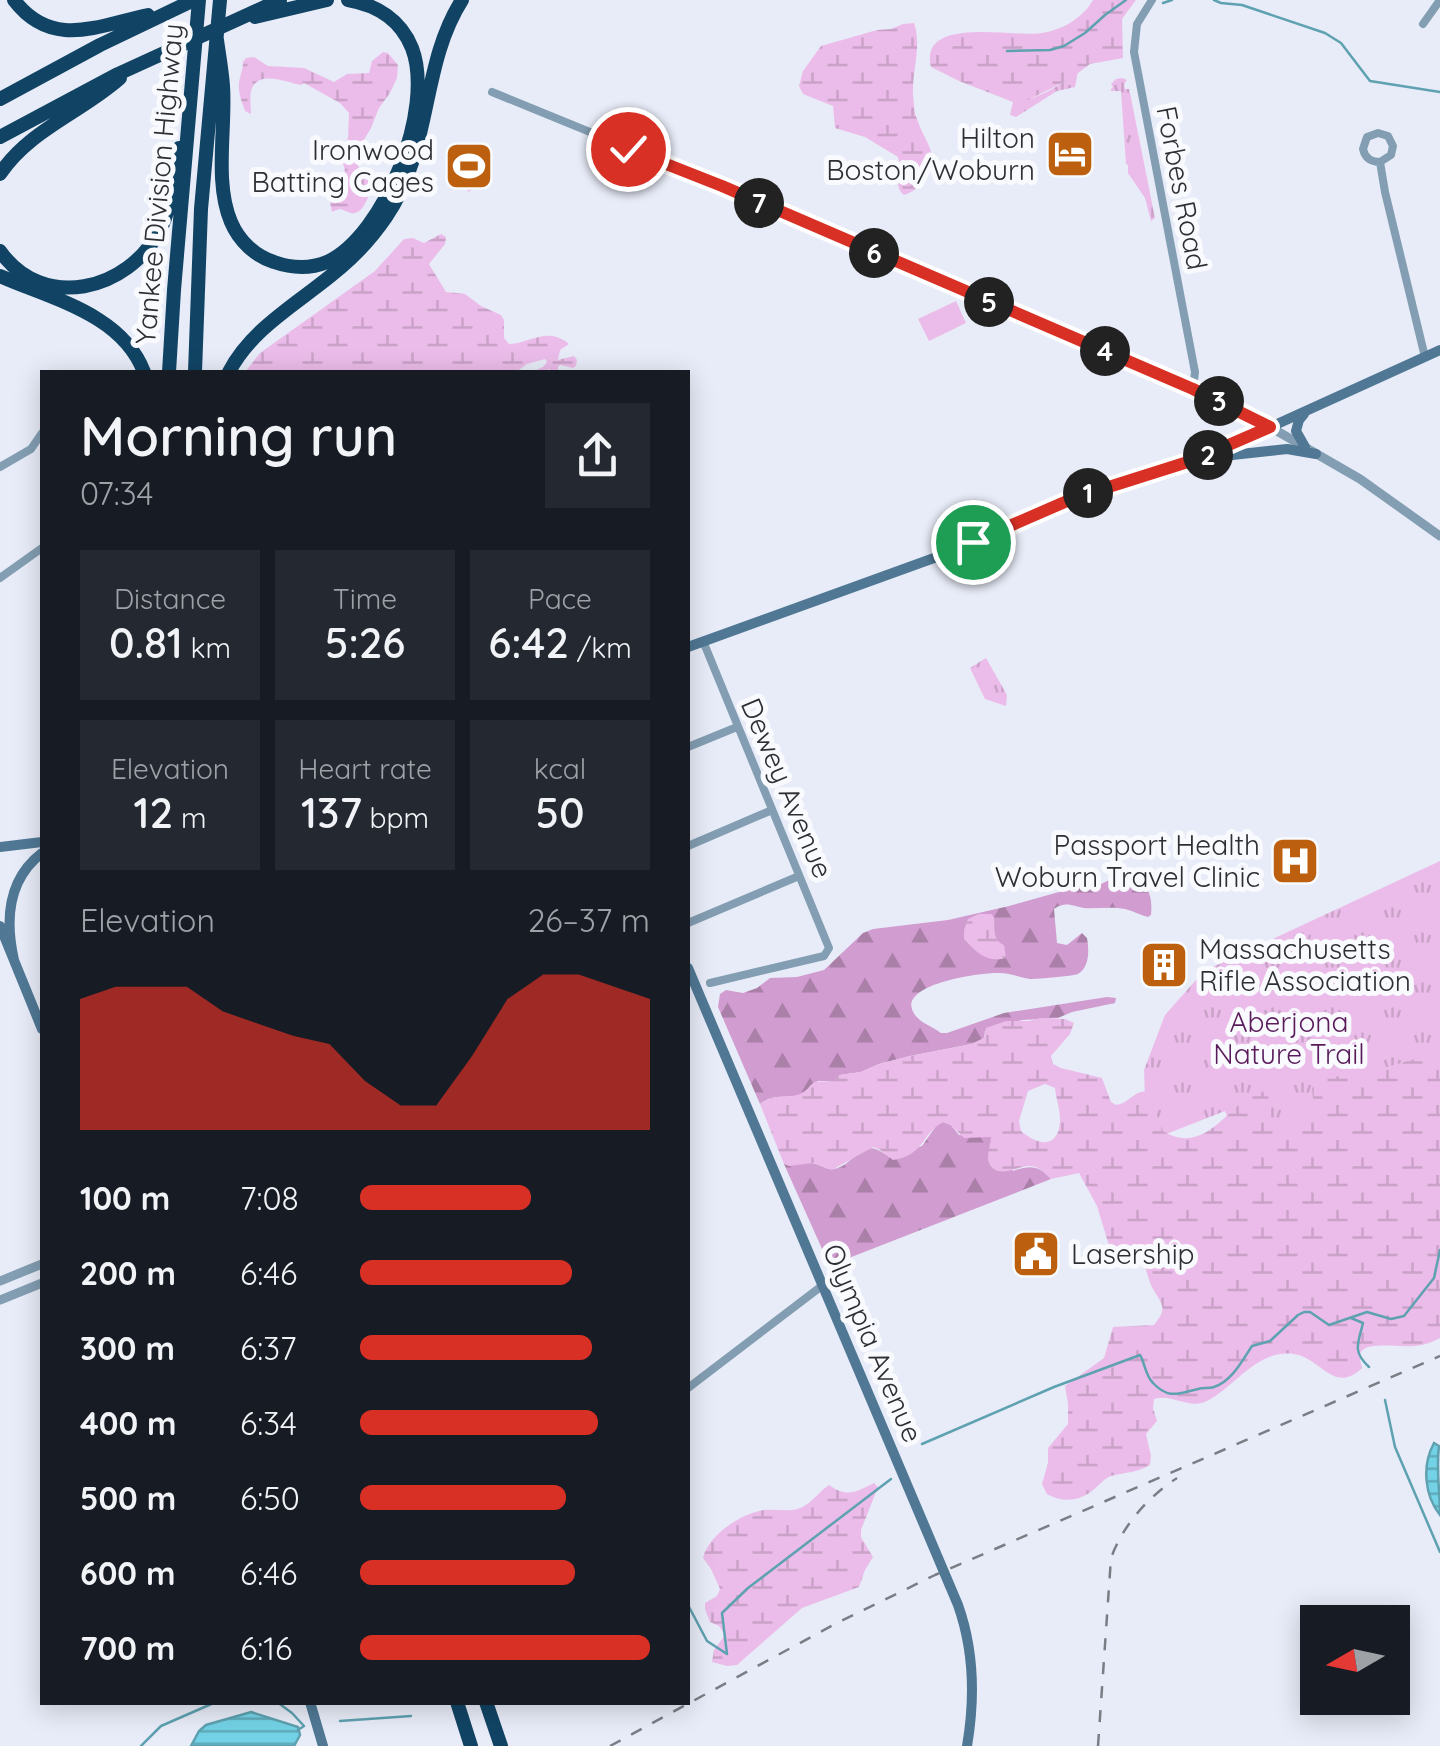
<!DOCTYPE html>
<meta charset="utf-8">
<style>
:root{--surface:#171b24;--page:#242831;--text:#f1f3f6;--muted:#9ea1a6;--accent:#d93025}
body{margin:0;font-family:Quicksand,sans-serif;background:var(--page);color:var(--text);height:100vh;display:flex;flex-direction:column;font-size:38px;white-space:nowrap}
*{box-sizing:border-box;margin:0}
p{font-size:32px;color:var(--muted)}
.icon{flex:none;width:55px;height:55px;fill:none;stroke:currentColor;stroke-width:2;stroke-linecap:round;stroke-linejoin:round}
.map{position:relative;flex:1;overflow:hidden}
.side{position:absolute;left:40px;top:370px;width:650px;height:1335px;display:flex;flex-direction:column;background:var(--surface);border-radius:0px;box-shadow:0 5px 25px #0003}
.side>*{flex:none}
.needle{width:65px;rotate:261deg}
.tools{position:absolute;left:1300px;top:1605px;display:grid;gap:20px}
.tools a{display:grid;place-items:center;width:110px;height:110px;border-radius:0px;background:var(--surface);box-shadow:0 5px 25px #0003;font-size:50px}
.pin{position:absolute;display:grid;place-items:center;width:85px;height:85px;color:#fff;margin:-42px;border:5px solid #fff;border-radius:50%;box-shadow:0 2px 10px #0007}
.km{position:absolute;width:50px;height:50px;margin:-25px;border-radius:50%;background:#222;color:#fff;font-size:28px;line-height:50px;text-align:center}
.round{display:grid;place-items:center;flex:none;width:105px;height:105px;border-radius:0px;background:var(--page)}
.summary{display:flex;align-items:center;justify-content:space-between;height:170px;padding:0 40px}
h1{font-size:55px;font-weight:600;line-height:75px}
.metrics{display:grid;grid-template-columns:repeat(3,1fr);gap:15px;height:170px;padding:10px 40px}
.metrics div{display:grid;align-content:center;border-radius:0px;background:var(--page);text-align:center}
.metrics b{font-size:42px;font-weight:600}
.metrics small{font-size:28px;font-weight:400}
.metrics p{font-size:28px}
.chart{height:280px;padding:20px 40px}
.chart p{display:flex;justify-content:space-between}
.chart svg{width:100%;height:180px;margin-top:10px;fill:var(--accent);opacity:.7}
ul{padding:0 40px;list-style:none;font-size:32px}
li{display:grid;grid-template-columns:160px 120px 1fr;align-items:center;height:75px}
li i{height:25px;border-radius:12px;background:var(--accent)}
.map>svg:first-child{display:block}
.grass{fill:url(#grass-tufts)}
.forest{fill:url(#forest-firs)}
.wetland{fill:url(#wetland-marsh);fill-rule:evenodd}
.garden{fill:#ebbce9}
.water{fill:url(#water-rules);stroke:#5ea1b0;stroke-width:2.5}
.lines{fill:none;stroke-linecap:round;stroke-linejoin:round}
.stream{stroke:#5ea1b0;stroke-width:2.5}
.minor{stroke:#839eb2;stroke-width:8}
.tertiary{stroke:#839eb2;stroke-width:9}
.secondary{stroke:#507895;stroke-width:10}
.motorway{stroke:#114464;stroke-width:14}
.rail{stroke:#7a7d85;stroke-width:2.5;stroke-dasharray:12 12;stroke-linecap:butt}
.route-casing{stroke:#fff;stroke-width:20}
.route{stroke:#d93025;stroke-width:12}
.labels{text-anchor:middle;stroke-width:10;stroke-linejoin:round;paint-order:stroke}
.poi-label{font-size:28px;fill:#2d2f33;stroke:#f8fafe;text-anchor:end}
.street-label{font-size:28px;fill:#2d2f33;stroke:#f8fafe}
.park-label{font-size:28px;fill:#5a1b5b;stroke:#f8fafe}
</style>
<div class="map">
<svg width="1440" height="1746" viewBox="0 0 1440 1746">
<defs>
<pattern id="grass-tufts" width="24" height="20" patternUnits="userSpaceOnUse" patternTransform="scale(2.5)"><rect width="24" height="20" fill="#ebbce9"/><path d="M3 7l-1-3M5 7V3M7 7l1-3M15 17l-1-3M17 17v-4M19 17l1-3" fill="none" stroke="#caa2c8"/></pattern>
<pattern id="forest-firs" width="22" height="20" patternUnits="userSpaceOnUse" patternTransform="scale(2.5)"><rect width="22" height="20" fill="#d19cd0"/><path d="M5 1l3.5 6h-7zM16 11l3.5 6h-7z" fill="#aa80a9"/></pattern>
<pattern id="wetland-marsh" width="20" height="14" patternUnits="userSpaceOnUse" patternTransform="scale(2.5)"><rect width="20" height="14" fill="#ebbce9"/><path d="M1 5h8M5 5V1M11 12h8M15 12V8" fill="none" stroke="#caa2c8"/></pattern>
<pattern id="water-rules" width="6" height="5" patternUnits="userSpaceOnUse" patternTransform="scale(2.5)"><rect width="6" height="5" fill="#73d2e6"/><path d="M0 2.5h6" fill="none" stroke="#5fabbb"/></pattern>
</defs>
<rect width="100%" height="100%" fill="#e8ecf8"/>
<path class="grass" d="M1078 71 1075 87 1057 91 1016 117 1010 115 1013 102C1035 101 1062 85 1078 71Z
M1122 78 1127 80 1124 84 1125 89H1129L1130 93 1155 218 1151 221 1145 198 1128 173V165L1126 164 1121 91H1111V89L1113 87 1111 84 1116 79Z
M986 658 1007 695 1006 706 985 699 970 668Z
M1440 861V1113L1319 1345 1225 1111 1151 1140 1146 1129 1144 1070 1165 1015 1204 971Z"/>
<path class="forest" d="M1128 871H1133C1147 888 1153 892 1151 915L1148 917C1140 915 1133 911 1125 909 1111 906 1098 909 1084 908 1071 906 1066 901 1054 909L1057 943 1067 945 1082 933 1087 938C1089 950 1090 967 1078 974 1073 976 1038 979 1031 979 1021 978 1010 973 1000 973 983 972 892 984 915 1015 922 1024 932 1026 941 1033H947L1004 1013 1107 997 1116 998 1115 1003 1072 1012 1058 1018 1022 1020 985 1031 984 1038 972 1044 910 1056 879 1064 861 1072 840 1075 834 1081H818L811 1085 804 1094C787 1100 776 1092 760 1104L718 1007 720 994 726 990 743 993 757 988 770 978 797 977 824 970 863 933 873 929 948 920 1009 906 1084 885 1101 884Z
M943 1122 951 1125 959 1135 992 1137 1013 1171C1030 1165 1039 1165 1051 1179L836 1263H830L827 1260 784 1164C794 1166 806 1161 816 1164 823 1166 825 1169 832 1169 855 1168 859 1132 889 1157L922 1146 936 1126Z"/>
<path class="wetland" d="M1093 0H1136L1122 19 1123 58 1090 64 1070 79 1024 102H1013L959 81 931 67C918 15 1015 38 1042 33 1062 30 1083 18 1093 0Z
M914 23C922 46 912 70 913 95 914 102 914 113 917 119 922 135 932 146 934 164L923 174C922 186 915 191 904 195 892 186 902 170 898 157L865 137 835 128 833 106 803 94 799 86 803 71 821 46 877 30 891 29 903 24Z
M383 52 388 53 398 65 397 78 390 93 379 108 371 128 357 151 356 161 362 174 372 184V191C366 199 363 215 351 213 347 212 343 209 339 209L332 212 327 187 333 178H343C348 167 341 163 339 153L348 138 349 113 340 103 304 83 301 85C287 83 261 70 252 88 249 94 251 107 251 114L245 111C242 102 238 93 239 83 240 75 243 70 243 62L246 58 254 57 268 66 304 68 334 82 347 74 369 73 372 61Z
M441 234 446 237 445 244 429 264 446 292 465 294 481 306 501 315 504 320V338L509 344C532 343 547 326 569 344L560 350 558 360 574 356 577 360 576 366 573 368 560 365 558 367V372H553L549 369 545 372H532L543 367 547 362 545 359 527 364 516 372H245L260 353 375 271 404 239 413 238 424 243Z
M979 914H991L994 917C995 928 992 940 1004 945L1006 958C987 963 977 953 964 939V930L968 919Z
M1040 1018 1065 1019 1074 1023 1070 1034 1051 1056 1053 1064 1061 1068 1102 1078 1111 1102 1116 1105C1129 1104 1135 1089 1148 1092L1163 1131C1205 1157 1228 1105 1259 1091L1268 1093 1270 1117 1275 1122 1303 1120 1318 1106 1313 1098 1312 1087 1319 1079 1369 1072 1440 1052V1338C1413 1353 1395 1342 1368 1347 1356 1352 1360 1358 1362 1368 1334 1395 1321 1358 1294 1354 1257 1349 1235 1387 1207 1401 1189 1410 1172 1393 1154 1399L1153 1408 1157 1421 1146 1434 1151 1456 1150 1465C1137 1473 1126 1472 1111 1476 1103 1479 1099 1486 1092 1491 1079 1501 1062 1503 1047 1494L1042 1484 1048 1463V1448L1068 1424V1404L1065 1386 1104 1358 1113 1327 1154 1325C1169 1307 1161 1304 1152 1287 1147 1277 1145 1264 1141 1253L1138 1251 1125 1267 1117 1266 1114 1262 1097 1206 1079 1173 1051 1179C1045 1173 1039 1166 1029 1166 1017 1166 997 1180 989 1163 986 1156 991 1144 991 1137L964 1138 951 1125 943 1122C921 1134 924 1156 893 1160L879 1149 873 1147 832 1170 813 1163 789 1166 784 1164 760 1104C783 1088 794 1107 814 1082L833 1081 840 1075 861 1072 879 1064 910 1056 972 1044 984 1038 986 1028 1006 1021H1029ZM1045 1084 1055 1088C1056 1098 1060 1109 1060 1120 1059 1149 1038 1146 1021 1131L1019 1121 1028 1091Z
M874 1483 878 1487 861 1530V1537L873 1557 865 1570 859 1587 802 1608 737 1665 727 1666 712 1662 714 1650 725 1635 719 1626 710 1622 705 1609V1603L717 1596 720 1589 711 1569 703 1558C708 1535 742 1513 764 1510 775 1509 787 1512 797 1509 810 1506 818 1492 829 1485 847 1498 856 1492 874 1483Z"/>
<path class="garden" d="M471 143 483 148 489 146C494 166 487 182 468 192L466 184 454 178 448 164 454 148Z
M956 301 966 323 929 341 918 319Z"/>
<path class="water" d="M1434 1443 1439 1446C1436 1469 1440 1492 1440 1515 1424 1495 1422 1465 1434 1443Z
M251 1712 298 1727 300 1735 294 1746H191L199 1731 206 1725Z"/>
<g class="lines">
<path class="stream" d="M1214 0 1221 3 1242 5 1325 33 1341 43 1370 81 1440 92
M1163 3 1172 0
M1007 51 1050 50 1064 46 1085 33 1105 15 1126 0
M1351 1318 1363 1323C1358 1344 1352 1351 1369 1367
M1385 1400 1395 1447 1440 1552
M922 1444 1054 1387 1140 1355C1145 1363 1145 1375 1153 1383 1169 1400 1179 1393 1198 1389 1204 1387 1208 1389 1214 1387 1232 1381 1242 1361 1252 1346L1270 1341 1298 1315 1304 1312H1310L1329 1325 1367 1312 1391 1319 1404 1316 1434 1278 1440 1250
M688 1605 707 1641 727 1654 722 1613 748 1588 891 1479
M277 1702 292 1713 304 1726 298 1730
M340 1721 411 1716
M141 1746 161 1726 216 1702"/>
<path class="minor" d="M1152 0 1137 24 1134 52 1195 372 1193 389
M1423 24 1440 0
M492 92 722 186 1193 389 1270 427
M1380 162 1391 155 1393 146 1388 136 1378 133 1367 137 1363 149C1365 158 1371 162 1380 162L1385 192 1425 357
M0 467 31 449 42 433
M0 578 42 548
M703 641 829 948 824 956 710 983
M688 747 737 727
M688 846 772 810
M688 923 799 876
M688 1388 823 1285"/>
<path class="tertiary" d="M1270 427 1360 479 1440 536
M0 1281 42 1264
M0 1300 42 1283"/>
<path class="secondary" d="M1304 414 1299 420 1296 431 1305 447
M1214 457 1287 449 1316 454
M688 647 934 558 1095 490 1209 455 1440 350
M0 847 42 842
M0 926 42 1029
M14 960C5 920 8 879 42 853
M688 968 958 1605C974 1650 975 1699 967 1746
M310 1702 323 1746"/>
<path class="motorway" d="M14 0C52 50 99 25 148 15
M255 17 327 0
M217 40C219 55 222 71 223 86 226 128 214 182 231 222 239 241 255 256 274 262 291 268 310 269 327 262 385 235 435 108 412 48 401 20 377 5 348 0
M0 99 100 45 194 0
M0 137 118 74 280 0
M0 174C29 130 82 112 120 78
M0 251C43 312 128 291 160 230 173 205 172 175 179 148
M0 276C52 299 122 314 144 372
M169 372 174 290 199 0
M195 372 201 209 220 0
M229 372C253 326 301 302 340 268 358 253 373 236 386 217 433 148 420 66 462 0
M457 1702 471 1746
M486 1702 501 1746"/>
<path class="rail" d="M610 1746 835 1624 935 1575 1440 1356
M1098 1746 1111 1558C1123 1525 1148 1497 1177 1478"/>
</g>
<g class="lines">
<g class="route-casing">
<path id="route" d="M628 149 722 186 1193 389 1270 427 1194 460 1074 498 973 542"/>
</g>
<use href="#route" class="route"/>
</g>
<defs>
<g id="hotel-square" transform="scale(2.5)"><rect x="-9" y="-9" width="18" height="18" rx="4" fill="#bc5f0f" stroke="#f8fafe"/><path d="M-6-4.5h1.5V1H6V5H4.5V3h-9V5H-6ZM-4 0a1.8 1.8 0 1 1 3.6 0ZM.5 0V-2.5h3Q6-2.5 6 0Z" fill="#fff"/></g>
<g id="stadium-square" transform="scale(2.5)"><rect x="-9" y="-9" width="18" height="18" rx="4" fill="#bc5f0f" stroke="#f8fafe"/><path d="M0-5a6.5 5 0 1 0 0 10a6.5 5 0 1 0 0-10ZM-3.5-1.8h7v3.6h-7Z" fill="#fff"/></g>
<g id="hospital-square" transform="scale(2.5)"><rect x="-9" y="-9" width="18" height="18" rx="4" fill="#bc5f0f" stroke="#f8fafe"/><path d="M-5-5h3v3.5h4V-5h3V5h-3V1.5h-4V5h-3Z" fill="#fff"/></g>
<g id="building-square" transform="scale(2.5)"><rect x="-9" y="-9" width="18" height="18" rx="4" fill="#bc5f0f" stroke="#f8fafe"/><path d="M-4-6H4V6H1V3H-1V6H-4ZM-2.5-4.3h1.7v1.8h-1.7ZM.8-4.3h1.7v1.8H.8ZM-2.5-1h1.7V.8h-1.7ZM.8-1h1.7V.8H.8Z" fill="#fff"/></g>
<g id="civic-square" transform="scale(2.5)"><rect x="-9" y="-9" width="18" height="18" rx="4" fill="#bc5f0f" stroke="#f8fafe"/><path d="M-.6-6.5H3V-4.5H.6V-3L4-1V1h2V6H-6V1h2V-1L-.6-3ZM-1.2 2.5V6h2.4V2.5Z" fill="#fff"/></g>
</defs>
<g fill-rule="evenodd">
<use href="#hotel-square" x="1070" y="154"/>
<use href="#stadium-square" x="469" y="166"/>
<use href="#hospital-square" x="1295" y="861"/>
<use href="#building-square" x="1164" y="965"/>
<use href="#civic-square" x="1036" y="1254"/>
</g>
<g class="labels">
<g class="poi-label">
<text x="1035" y="148">Hilton<tspan x="1035" dy="32">Boston/Woburn</tspan></text>
<text x="434" y="160">Ironwood<tspan x="434" dy="32">Batting Cages</tspan></text>
<text x="1260" y="855">Passport Health<tspan x="1260" dy="32">Woburn Travel Clinic</tspan></text>
<text x="1199" y="959" text-anchor="start">Massachusetts<tspan x="1199" dy="32">Rifle Association</tspan></text>
<text x="1071" y="1264" text-anchor="start">Lasership</text>
</g>
<g class="street-label">
<text transform="translate(159 184) rotate(-85)" y="10">Yankee Division Highway</text>
<text transform="translate(1182 188) rotate(79)" y="10">Forbes Road</text>
<text transform="translate(787 788) rotate(67)" y="10">Dewey Avenue</text>
<text transform="translate(873 1343) rotate(67)" y="10">Olympia Avenue</text>
</g>
<g class="park-label">
<text x="1289" y="1032">Aberjona<tspan x="1289" dy="32">Nature Trail</tspan></text>
</g>
</g>
</svg>
<div class="tools">
<a><svg class="needle" viewBox="-14 -14 28 28"><path d="M0-13l5 13h-10z" fill="#e53935"/><path d="M0 13l5-13h-10z" fill="#9ea1a6"/></svg></a>
</div>
<div class="pin" style="left:973px;top:542px;background:#1e9e55"><svg class="icon" aria-label="arrive" viewBox="0 0 24 24"><path d="M6 21V4h12l-3 4 3 4H6"/></svg></div>
<div class="pin" style="left:628px;top:149px;background:#d93025"><svg class="icon" aria-label="check" viewBox="0 0 24 24"><path d="M5 12l5 5 9-10"/></svg></div>
<b class="km" style="left:1088px;top:493px">1</b>
<b class="km" style="left:1208px;top:455px">2</b>
<b class="km" style="left:1219px;top:401px">3</b>
<b class="km" style="left:1105px;top:351px">4</b>
<b class="km" style="left:989px;top:302px">5</b>
<b class="km" style="left:874px;top:253px">6</b>
<b class="km" style="left:759px;top:203px">7</b>
<section class="side">
<div class="summary"><div><h1>Morning run</h1><p>07:34</p></div><a class="round"><svg class="icon" aria-label="share" viewBox="0 0 24 24"><path d="M12 15V3M7 8l5-5 5 5M5 13v7h14v-7"/></svg></a></div>
<div class="metrics">
<div><p>Distance</p><b>0.81<small> km</small></b></div>
<div><p>Time</p><b>5:26</b></div>
<div><p>Pace</p><b>6:42<small> /km</small></b></div>
</div>
<div class="metrics">
<div><p>Elevation</p><b>12<small> m</small></b></div>
<div><p>Heart rate</p><b>137<small> bpm</small></b></div>
<div><p>kcal</p><b>50</b></div>
</div>
<div class="chart"><p><span>Elevation</span>26–37 m</p>
<svg viewBox="0 0 160 44" preserveAspectRatio="none"><path d="M0 44V12L10 9L20 9L30 9L40 15L50 18L60 21L70 23L80 32L90 38L100 38L110 26L120 12L130 6L140 6L150 9L160 12V44z"/></svg>
</div>
<ul>
<li><b>100 m</b>7:08<i style="width:59%"></i></li>
<li><b>200 m</b>6:46<i style="width:73%"></i></li>
<li><b>300 m</b>6:37<i style="width:80%"></i></li>
<li><b>400 m</b>6:34<i style="width:82%"></i></li>
<li><b>500 m</b>6:50<i style="width:71%"></i></li>
<li><b>600 m</b>6:46<i style="width:74%"></i></li>
<li><b>700 m</b>6:16<i style="width:100%"></i></li>
</ul>
</section>
</div>
